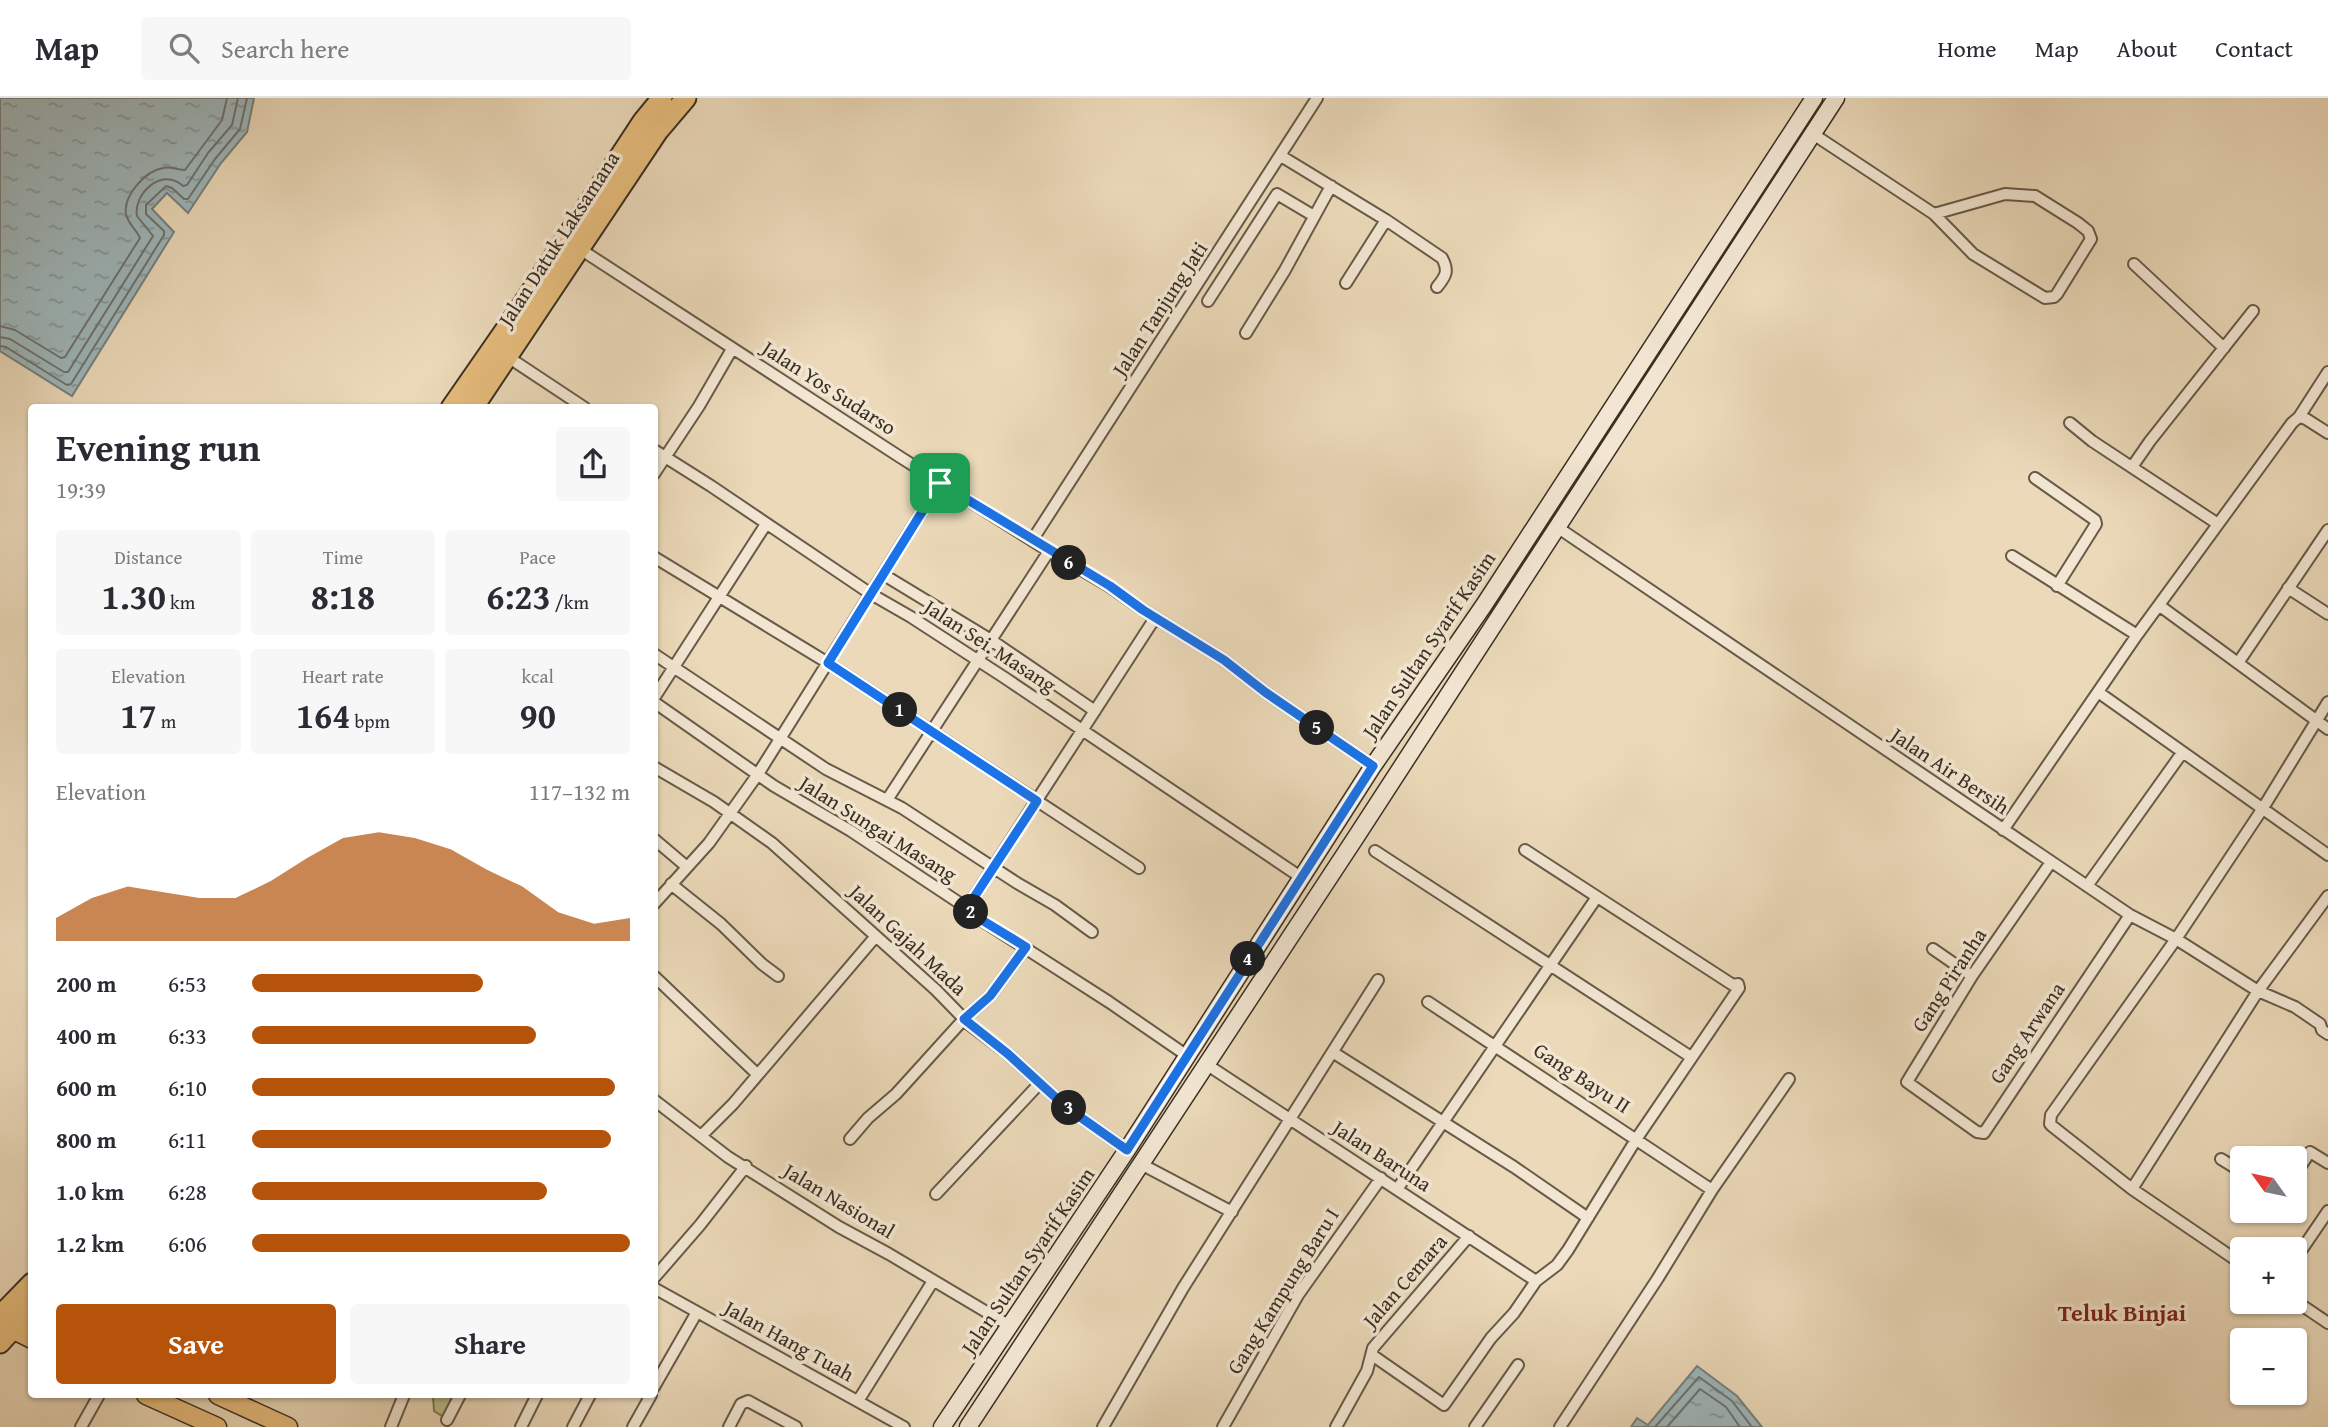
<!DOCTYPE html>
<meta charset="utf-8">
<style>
:root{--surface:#fff;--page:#f7f7f7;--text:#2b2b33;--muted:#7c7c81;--line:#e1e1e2;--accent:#b45309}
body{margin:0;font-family:"Gentium Book Plus",serif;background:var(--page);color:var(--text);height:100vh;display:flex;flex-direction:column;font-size:26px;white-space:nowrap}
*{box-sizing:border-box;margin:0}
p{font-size:23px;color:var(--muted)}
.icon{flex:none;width:38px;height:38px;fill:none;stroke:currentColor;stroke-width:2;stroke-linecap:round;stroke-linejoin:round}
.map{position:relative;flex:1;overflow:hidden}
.details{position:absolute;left:28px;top:306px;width:630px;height:994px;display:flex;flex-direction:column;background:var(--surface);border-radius:7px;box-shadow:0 2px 5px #0004}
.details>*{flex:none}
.needle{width:46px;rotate:303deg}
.buttons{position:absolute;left:2230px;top:1048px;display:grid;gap:14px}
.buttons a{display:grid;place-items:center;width:77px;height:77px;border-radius:7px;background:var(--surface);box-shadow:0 2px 5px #0004;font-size:35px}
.pin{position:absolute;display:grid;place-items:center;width:60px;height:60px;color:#fff;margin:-30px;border-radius:14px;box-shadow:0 4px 10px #0006}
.km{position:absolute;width:35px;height:35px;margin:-18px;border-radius:50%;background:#222;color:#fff;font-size:19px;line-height:35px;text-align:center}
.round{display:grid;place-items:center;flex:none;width:74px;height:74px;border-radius:7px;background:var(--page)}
.headline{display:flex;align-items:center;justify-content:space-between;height:119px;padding:0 28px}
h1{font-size:38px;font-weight:800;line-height:52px}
.metrics{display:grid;grid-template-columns:repeat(3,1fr);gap:10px;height:119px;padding:7px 28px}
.metrics div{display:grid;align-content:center;border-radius:7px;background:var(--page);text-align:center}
.metrics b{font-size:35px;font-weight:800}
.metrics small{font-size:19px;font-weight:400}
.metrics p{font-size:19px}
.chart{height:196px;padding:14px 28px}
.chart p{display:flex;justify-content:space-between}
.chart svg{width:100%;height:126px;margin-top:7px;fill:var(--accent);opacity:.7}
.primary-button{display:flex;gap:14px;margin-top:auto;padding:14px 28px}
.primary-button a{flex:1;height:80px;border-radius:7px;background:var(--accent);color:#fff;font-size:28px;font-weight:800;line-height:80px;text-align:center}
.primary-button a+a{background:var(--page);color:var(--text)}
ul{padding:0 28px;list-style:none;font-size:23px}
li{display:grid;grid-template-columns:112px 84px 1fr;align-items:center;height:52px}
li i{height:18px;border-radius:9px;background:var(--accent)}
header{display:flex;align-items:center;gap:42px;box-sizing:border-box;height:98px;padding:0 35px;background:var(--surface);border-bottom:2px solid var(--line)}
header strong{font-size:33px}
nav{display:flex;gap:38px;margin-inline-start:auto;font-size:24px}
.search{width:490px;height:63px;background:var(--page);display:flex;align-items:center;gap:18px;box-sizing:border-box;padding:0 24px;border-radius:7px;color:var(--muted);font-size:26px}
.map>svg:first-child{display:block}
.green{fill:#bdbe8b;stroke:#7c7657;stroke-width:2}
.water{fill:url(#water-ripples);stroke:#76817e;stroke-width:2}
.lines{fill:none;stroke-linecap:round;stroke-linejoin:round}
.shore{stroke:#6c736f;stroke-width:2}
.street-casing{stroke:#665a48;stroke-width:14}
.secondary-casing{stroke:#3a2f23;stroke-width:19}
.primary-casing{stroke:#3a2f23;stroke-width:21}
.highway-casing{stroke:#3a2f23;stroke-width:23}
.street{stroke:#f2e6d2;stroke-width:10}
.secondary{stroke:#f2e6d2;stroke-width:16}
.primary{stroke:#e6bc7c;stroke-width:18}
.highway{stroke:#e6bc7c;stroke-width:19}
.route-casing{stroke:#fff;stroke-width:14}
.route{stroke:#1a73e8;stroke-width:9}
.labels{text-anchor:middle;stroke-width:7;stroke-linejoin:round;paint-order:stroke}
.street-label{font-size:21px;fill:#3a2f23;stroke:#f2e6d2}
.quarter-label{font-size:24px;font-weight:bold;fill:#7a1f14;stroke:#f2e6d2}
</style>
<header>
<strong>Map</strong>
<div class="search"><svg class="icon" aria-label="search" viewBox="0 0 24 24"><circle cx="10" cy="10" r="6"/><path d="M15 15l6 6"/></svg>Search here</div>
<nav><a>Home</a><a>Map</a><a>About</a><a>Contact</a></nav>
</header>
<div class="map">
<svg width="2328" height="1329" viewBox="0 0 2328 1329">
<defs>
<pattern id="water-ripples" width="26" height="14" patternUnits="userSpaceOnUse" patternTransform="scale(1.75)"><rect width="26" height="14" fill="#9eb7bb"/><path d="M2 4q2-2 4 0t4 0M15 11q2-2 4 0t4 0" fill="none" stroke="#829598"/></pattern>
</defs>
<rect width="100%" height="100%" fill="#ebd9b9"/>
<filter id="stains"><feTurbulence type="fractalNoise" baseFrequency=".00286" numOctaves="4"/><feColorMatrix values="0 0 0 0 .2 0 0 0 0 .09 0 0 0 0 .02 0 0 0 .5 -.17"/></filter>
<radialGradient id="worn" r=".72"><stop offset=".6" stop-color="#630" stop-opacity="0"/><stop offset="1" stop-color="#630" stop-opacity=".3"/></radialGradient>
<path class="green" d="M433 1297H453L446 1314 442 1318 434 1313Z"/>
<path class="water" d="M0 0H254L247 34 221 65 188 115 167 95 152 111 174 134 72 298 0 253Z
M1697 1268 1737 1298 1762 1329H1631L1637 1320 1648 1327Z"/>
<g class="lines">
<path class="shore" d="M0 228 15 232 61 260 65 259 140 140C136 131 128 126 126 116 123 98 145 73 163 70 170 68 178 72 185 72L222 22 227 0
M0 239 10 241 64 274H68L153 138 137 118C133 97 161 68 183 88L187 87 208 55 232 27 238 0
M0 248 6 249 67 287 71 286 164 137V133L146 116V107L166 88 172 90 184 101H188L215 61 240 31 247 0
M1655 1329 1699 1279 1732 1303 1752 1329
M1667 1329 1700 1291 1726 1309 1740 1329"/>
<g class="street-casing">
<path id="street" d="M1813 36 1934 116 1973 156 2045 200 2054 199 2057 196 2091 141 2088 133 2078 125 2035 98 2005 96 1934 116
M1281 58 1386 122 1442 160C1449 173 1446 178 1437 189
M580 151 900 359 1049 453 1109 488 1143 512 1224 562 1265 594 1373 668
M2134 166 2224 250
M1346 185 1386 122
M1208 203 1277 96 1314 118
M1246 235 1285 172 1331 88
M508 259 585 310
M2299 319 2306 321 2328 335
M2070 325 2092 343 2218 426
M654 352 711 388 871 496 911 519 1005 580 1302 780
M2132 369 2150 343 2253 213
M654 376 699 308 732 251
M2035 380 2095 422 2096 426 2057 488
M1557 429 2130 817 2176 841 2258 893 2295 909 2320 926 2322 932 2328 936
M1033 441 1317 0
M2012 458 2137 537
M654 459 828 565 1139 770
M884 477 991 542 1095 613
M2288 490 2328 516
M2160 508 2328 631
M654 556 826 671 902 710 1017 785 1055 807 1092 834
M2238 565 2328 432
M2098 594 2328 757
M654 600 766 426
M654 604 774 688 851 733 967 810 972 816 1109 904 1186 957
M654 669 714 704 772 745 936 892 970 927 1008 956 1066 1009 1127 1052
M887 702 1049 453
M2003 732 2137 537 2292 325 2299 319 2328 274
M654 741 687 769
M1375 753 1691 959
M2051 764 1972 878 1907 984 1977 1034 1984 1035 2130 817
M671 786 721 826 762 866 778 878
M2087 788 2182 655
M654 806 709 745 758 676 940 385
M967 810 1155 520
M1933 851 1972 878
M654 878 757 976
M1428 904 1712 1092
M1334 955 1514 1069 1588 1120
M1206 966 1536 1183
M654 1002 728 1059 839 1129 889 1156 1010 1228
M701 1038 733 1006 876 838
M850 1041 868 1020 896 996 964 921 990 898 1026 849
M2221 1061 2242 1074
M1141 1066 1232 1114
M2294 1078 2310 1054 2328 1065
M1398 1090 1597 799
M2132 1091 2258 893 2328 798
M936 1096 1040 985
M2294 1163 2328 1113
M2242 1166 2132 1091 2052 1028 2050 1026 2051 1017 2176 841 2263 710 2328 604
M654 1180 700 1127 746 1068
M654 1190 904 1329
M2294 1202 2328 1225
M1372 1257 1444 1307 1491 1240 1514 1215 1536 1183 1557 1167 1568 1152 1637 1040 1739 890 1738 886 1733 887 1525 752
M654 1289 697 1214
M858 1303 933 1183
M447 1322 460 1297
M81 1329 99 1297
M391 1329 404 1297
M521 1329 537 1297
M573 1329 590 1297
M633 1329 651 1297
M729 1329 741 1306 748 1303 796 1329
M1103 1329 1183 1190 1378 882
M1223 1329 1298 1197 1381 1080
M1336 1329 1367 1273 1373 1250 1469 1138
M1475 1329 1518 1267
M1560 1329 1658 1180 1712 1092 1789 981"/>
</g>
<g class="secondary-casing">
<path id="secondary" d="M942 1329 1127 1052 1373 668 1484 507 1814 0
M968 1329 1356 739 1836 0"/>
</g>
<g class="primary-casing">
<path id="primary" d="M0 1225 32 1241
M146 1297 217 1329
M218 1297 288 1329"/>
</g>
<g class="highway-casing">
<path id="highway" d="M451 310 519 212 643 23 662 0
M473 310 658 33 686 0
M0 1218 32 1185
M0 1245 32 1210"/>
</g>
<use href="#street" class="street"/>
<use href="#secondary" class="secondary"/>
<use href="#primary" class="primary"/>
<use href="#highway" class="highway"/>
</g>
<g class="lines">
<g class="route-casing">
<path id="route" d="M940 385 1110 488 1143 512 1224 562 1265 594 1373 668 1127 1052 1066 1009 1008 956 964 921 990 898 1026 849 972 816 967 810 1037 703 828 565Z"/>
</g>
<use href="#route" class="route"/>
</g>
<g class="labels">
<g class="street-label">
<text transform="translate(559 141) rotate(-57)" y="7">Jalan Datuk Laksamana</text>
<text transform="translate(1160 211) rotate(-57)" y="7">Jalan Tanjung Jati</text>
<text transform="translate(829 290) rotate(33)" y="7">Jalan Yos Sudarso</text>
<text transform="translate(1429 547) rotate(-56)" y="7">Jalan Sultan Syarif Kasim</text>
<text transform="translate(990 548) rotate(33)" y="7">Jalan Sei. Masang</text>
<text transform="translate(1950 673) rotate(34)" y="7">Jalan Air Bersih</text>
<text transform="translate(878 731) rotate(32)" y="7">Jalan Sungai Masang</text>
<text transform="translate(908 842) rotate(43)" y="7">Jalan Gajah Mada</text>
<text transform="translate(1949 882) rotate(-57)" y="7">Gang Piranha</text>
<text transform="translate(2027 935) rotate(-56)" y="7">Gang Arwana</text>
<text transform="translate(1582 980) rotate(33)" y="7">Gang Bayu II</text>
<text transform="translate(1382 1058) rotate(33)" y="7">Jalan Baruna</text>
<text transform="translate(839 1103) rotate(31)" y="7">Jalan Nasional</text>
<text transform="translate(1028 1163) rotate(-56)" y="7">Jalan Sultan Syarif Kasim</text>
<text transform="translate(1405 1183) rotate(-49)" y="7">Jalan Cemara</text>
<text transform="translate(1283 1193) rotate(-58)" y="7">Gang Kampung Baru I</text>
<text transform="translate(789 1243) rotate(29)" y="7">Jalan Hang Tuah</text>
</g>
<g class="quarter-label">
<text x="2122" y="1223">Teluk Binjai</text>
</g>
</g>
<rect width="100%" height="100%" filter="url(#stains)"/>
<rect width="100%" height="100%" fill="url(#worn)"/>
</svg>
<div class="buttons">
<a><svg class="needle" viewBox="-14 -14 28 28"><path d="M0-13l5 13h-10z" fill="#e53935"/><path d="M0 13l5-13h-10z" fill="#7c7c81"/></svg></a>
<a>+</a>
<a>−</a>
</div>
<div class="pin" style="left:940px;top:385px;background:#1e9e55"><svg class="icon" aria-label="arrive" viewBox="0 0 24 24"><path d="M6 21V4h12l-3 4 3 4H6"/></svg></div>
<b class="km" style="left:900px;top:612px">1</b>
<b class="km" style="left:971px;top:814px">2</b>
<b class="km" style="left:1069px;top:1010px">3</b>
<b class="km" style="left:1248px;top:861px">4</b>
<b class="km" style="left:1317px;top:630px">5</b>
<b class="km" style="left:1069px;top:465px">6</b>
<section class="details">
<div class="headline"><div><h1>Evening run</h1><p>19:39</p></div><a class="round"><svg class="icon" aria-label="share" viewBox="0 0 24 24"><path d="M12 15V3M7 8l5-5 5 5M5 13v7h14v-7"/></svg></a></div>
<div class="metrics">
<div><p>Distance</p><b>1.30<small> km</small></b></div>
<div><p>Time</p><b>8:18</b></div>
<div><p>Pace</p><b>6:23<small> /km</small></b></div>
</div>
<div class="metrics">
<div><p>Elevation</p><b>17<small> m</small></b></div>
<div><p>Heart rate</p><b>164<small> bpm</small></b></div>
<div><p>kcal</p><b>90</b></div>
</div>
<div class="chart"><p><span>Elevation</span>117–132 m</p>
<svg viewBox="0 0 160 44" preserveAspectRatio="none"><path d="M0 44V36L10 29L20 25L30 27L40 29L50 29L60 23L70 15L80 8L90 6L100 8L110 12L120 19L130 25L140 34L150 38L160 36V44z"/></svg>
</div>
<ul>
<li><b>200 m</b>6:53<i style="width:61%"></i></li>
<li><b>400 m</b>6:33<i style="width:75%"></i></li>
<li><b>600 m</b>6:10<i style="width:96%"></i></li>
<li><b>800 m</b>6:11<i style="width:95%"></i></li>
<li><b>1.0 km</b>6:28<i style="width:78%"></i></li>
<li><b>1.2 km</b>6:06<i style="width:100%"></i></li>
</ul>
<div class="primary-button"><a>Save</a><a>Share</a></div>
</section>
</div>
